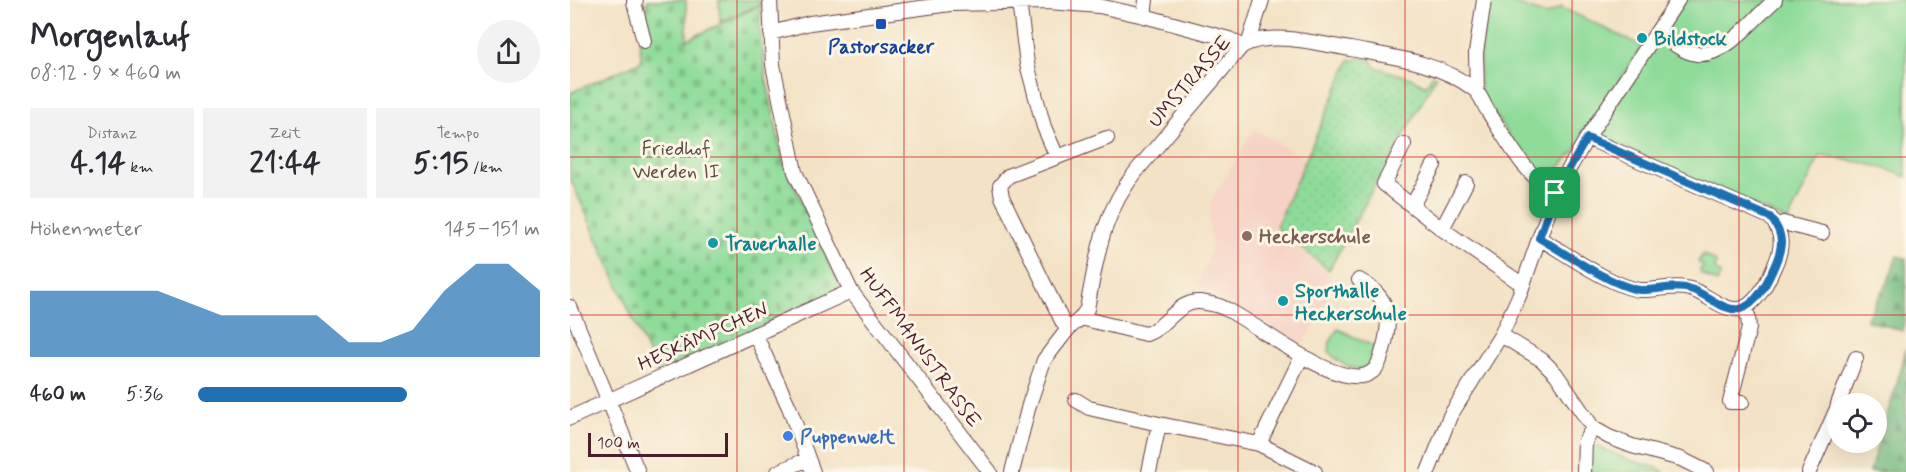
<!DOCTYPE html>
<html lang="de">
<meta charset="utf-8">
<style>
:root{--surface:#fff;--page:#f2f2f3;--text:#2b2b33;--muted:#7c7c81;--accent:#1f6fb2}
body{margin:0;font-family:Mynerve,sans-serif;background:var(--page);color:var(--text);height:100vh;display:flex;flex-direction:column;font-size:22px;white-space:nowrap}
*{box-sizing:border-box;margin:0}
p{font-size:20px;color:var(--muted)}
.icon{flex:none;width:33px;height:33px;fill:none;stroke:currentColor;stroke-width:2;stroke-linecap:round;stroke-linejoin:round}
.map{position:relative;flex:1;overflow:hidden}
.panel{display:flex;flex-direction:column;background:var(--surface);width:570px}
.panel>*{flex:none}
.tools{position:absolute;left:1257px;top:393px;display:grid;gap:12px}
.tools a{display:grid;place-items:center;width:60px;height:60px;border-radius:50%;background:var(--surface);box-shadow:0 6px 24px #0002;font-size:30px}
.scale{position:absolute;left:18px;bottom:15px;width:140px;box-sizing:border-box;padding-left:6px;border:3px solid #4a1f2b;border-top:0;font-size:16px;line-height:21px;white-space:nowrap;color:#4a1f2b;-webkit-text-stroke:4px #fcf5e5;paint-order:stroke}
.pin{position:absolute;display:grid;place-items:center;width:51px;height:51px;color:#fff;margin:-26px;border-radius:12px;box-shadow:0 3px 9px #0006}
.round{display:grid;place-items:center;flex:none;width:63px;height:63px;border-radius:32px;background:var(--page)}
.headline{display:flex;align-items:center;justify-content:space-between;height:102px;padding:0 30px}
h1{font-size:33px;font-weight:700;line-height:45px}
.metrics{display:grid;grid-template-columns:repeat(3,1fr);gap:9px;height:102px;padding:6px 30px}
.metrics div{display:grid;align-content:center;border-radius:0px;background:var(--page);text-align:center}
.metrics b{font-size:30px;font-weight:700}
.metrics small{font-size:16px;font-weight:400}
.metrics p{font-size:16px}
.chart{height:168px;padding:12px 30px}
.chart p{display:flex;justify-content:space-between}
.chart svg{width:100%;height:108px;margin-top:6px;fill:var(--accent);opacity:.7}
ul{padding:0 30px;list-style:none;font-size:20px}
li{display:grid;grid-template-columns:96px 72px 1fr;align-items:center;height:45px}
li i{height:15px;border-radius:8px;background:var(--accent)}
main{display:flex;flex:1;min-height:0}
.map>svg:first-child{display:block}
.built{fill:#f6d2c4}
.green{fill:#8fdc9a;stroke:#6c7e62;stroke-width:1.5}
.forest{fill:url(#forest-firs);stroke:#5e6e56;stroke-width:1.5}
.cemetery{fill:url(#cemetery-stones);stroke:#6c7e62;stroke-width:1.5}
.garden{fill:url(#garden-dots);stroke:#6c7e62;stroke-width:1.5}
.lines{fill:none;stroke-linecap:round;stroke-linejoin:round}
.minor-casing{stroke:#633c42;stroke-width:16}
.minor{stroke:#fff;stroke-width:14}
.route-casing{stroke:#fff;stroke-width:12}
.route{stroke:#1f6fb2;stroke-width:8}
.grid{fill:none;stroke:#d62828;stroke-width:1.5;stroke-opacity:0.55}
.transit-dot{fill:#1a4fb4;stroke:#fcf5e5;stroke-width:2}
.culture-dot{fill:#0f9aa8;stroke:#fcf5e5;stroke-width:2}
.education-dot{fill:#8d6e63;stroke:#fcf5e5;stroke-width:2}
.shop-dot{fill:#3f7fe0;stroke:#fcf5e5;stroke-width:2}
.labels{text-anchor:middle;stroke-width:6;stroke-linejoin:round;paint-order:stroke}
.culture-label{font-size:20px;font-weight:bold;fill:#0d838f;stroke:#fcf5e5;text-anchor:start}
.transit-label{font-size:20px;font-weight:bold;fill:#164399;stroke:#fcf5e5}
.street-label{font-size:20px;fill:#4a1f2b;stroke:#fcf5e5}
.park-label{font-size:20px;fill:#5b4e47;stroke:#fcf5e5}
.education-label{font-size:20px;font-weight:bold;fill:#785e54;stroke:#fcf5e5;text-anchor:start}
.shop-label{font-size:20px;font-weight:bold;fill:#366cbe;stroke:#fcf5e5;text-anchor:start}
</style>
<main>
<section class="panel">
<div class="headline"><div><h1>Morgenlauf</h1><p>08:12 · 9 × 460 m</p></div><a class="round"><svg class="icon" aria-label="share" viewBox="0 0 24 24"><path d="M12 15V3M7 8l5-5 5 5M5 13v7h14v-7"/></svg></a></div>
<div class="metrics">
<div><p>Distanz</p><b>4.14<small> km</small></b></div>
<div><p>Zeit</p><b>21:44</b></div>
<div><p>Tempo</p><b>5:15<small> /km</small></b></div>
</div>
<div class="chart"><p><span>Höhenmeter</span>145–151 m</p>
<svg viewBox="0 0 160 44" preserveAspectRatio="none"><path d="M0 44V17L10 17L20 17L30 17L40 17L50 22L60 27L70 27L80 27L90 27L100 38L110 38L120 33L130 17L140 6L150 6L160 17V44z"/></svg>
</div>
<ul>
<li><b>460 m</b>5:36<i style="width:61%"></i></li>
</ul>
</section>
<div class="map">
<svg width="1336" height="472" viewBox="0 0 1336 472">
<defs>
<pattern id="forest-firs" width="22" height="20" patternUnits="userSpaceOnUse" patternTransform="scale(1.5)"><rect width="22" height="20" fill="#73bc82"/><path d="M5 1l3.5 6h-7zM16 11l3.5 6h-7z" fill="#60986b"/></pattern>
<pattern id="cemetery-stones" width="16" height="16" patternUnits="userSpaceOnUse" patternTransform="scale(1.5)"><rect width="16" height="16" fill="#8fdc9a"/><path d="M2 7V4a2 2 0 0 1 4 0v3zM10 15v-3a2 2 0 0 1 4 0v3z" fill="#7dbc85"/></pattern>
<pattern id="garden-dots" width="8" height="8" patternUnits="userSpaceOnUse" patternTransform="scale(1.5)"><rect width="8" height="8" fill="#8fdc9a"/><path d="M2 2h.1M6 6h.1" fill="none" stroke="#7dbc85" stroke-width="1.8" stroke-linecap="round"/></pattern>
</defs>
<rect width="100%" height="100%" fill="#fcf5e5"/>
<filter id="ink" filterUnits="userSpaceOnUse"><feTurbulence type="fractalNoise" baseFrequency=".0167" numOctaves="2"/><feDisplacementMap in="SourceGraphic" scale="12" xChannelSelector="R" yChannelSelector="G"/><feConvolveMatrix kernelMatrix="1 2 1 2 8 2 1 2 1" color-interpolation-filters="sRGB"/></filter>
<filter id="wash" filterUnits="userSpaceOnUse"><feTurbulence type="fractalNoise" baseFrequency=".008" numOctaves="4" result="noise"/><feDisplacementMap in="SourceGraphic" scale="24" xChannelSelector="R" yChannelSelector="G"/><feGaussianBlur stdDeviation="1.35" result="paint"/><feColorMatrix in="noise" values="0 0 0 0 0 0 0 0 0 0 0 0 0 0 0 0 0 1.4 0 .05"/><feComposite in="paint" operator="in"/></filter>
<g filter="url(#wash)">
<rect width="100%" height="100%" fill="#f3e2c5"/>
<path class="built" d="M684 129 735 159 704 230 761 275 754 288 758 297 755 312 749 323 746 322 732 345 650 297 627 286 641 249 639 216 641 201Z"/>
<path class="green" d="M149 0H191L190 4 150 22Z
M918 0H933L977 15 991 7 1072 46 1005 150 986 171 968 173 959 166 910 92V53Z
M1114 0H1336V177C1308 164 1280 160 1250 156L1218 221 1103 170 1034 137 1031 123Z
M1133 254 1146 262 1145 270 1151 274 1147 282 1131 274 1130 269 1133 268V265L1128 262Z
M768 329 807 348 806 353 801 352 799 356 804 358C794 379 770 365 759 352L760 342Z
M1024 445 1056 459 1088 468 1094 472H1020V449Z"/>
<path class="forest" d="M1327 256 1336 258V301L1333 331 1296 320 1319 279Z
M1336 349V472H1300C1310 430 1327 391 1336 349Z"/>
<path class="cemetery" d="M78 0H116L117 40 190 5V31L196 78 213 161 272 290 87 373 0 178V93L72 61 69 41 76 39V4Z"/>
<path class="garden" d="M789 57 802 60 805 67 841 78 856 86 862 75 866 76 812 177 810 176 759 270 706 227 780 59 787 60Z"/>
</g>
<g filter="url(#ink)">
<g class="lines">
<g class="minor-casing">
<path id="minor" d="M66 0 64 2 74 41
M200 0 203 65 225 172 281 291 420 472
M449 2 457 64 474 127 487 157
M574 16 576 0
M1087 32C1099 40 1112 52 1127 54 1155 58 1185 17 1205 0
M201 33 240 23 380 4 479 2 529 6 574 16 659 39 672 46
M679 42 692 0
M907 91 906 53 914 0
M834 144 814 184 872 229 953 285
M842 206 864 165
M1208 226 1213 223 1252 233
M872 229 896 183
M969 238C994 252 1042 287 1070 290 1087 291 1104 284 1120 289 1136 293 1153 312 1170 309 1187 305 1198 281 1204 267 1213 248 1214 234 1200 217L1017 138
M0 307 68 472
M511 318 576 334C596 328 608 300 630 302 638 303 649 305 656 309 685 322 774 397 803 371 809 366 811 357 813 350 816 340 818 329 818 318 817 301 804 288 789 280
M498 329 493 323 432 197 430 186 438 176 537 138
M185 334 219 407 243 472
M931 335 972 360 986 374 1023 428 1039 437 1062 446 1111 459 1137 472
M506 400 519 408 589 424
M1172 402H1160L1179 328 1178 316 1174 308
M1268 404 1286 358
M0 418 281 291
M689 444 732 356
M208 472 238 459
M442 472 459 405 474 360 498 329 511 318 517 309C527 255 532 213 568 169L672 46C701 30 749 44 780 49 822 57 870 62 905 90 911 95 914 106 919 113 938 142 954 174 985 193
M579 472 589 424 689 444 745 472
M858 472 880 416 931 335 949 296 985 193 1017 138 1108 0
M1014 472 1015 441 1023 428
M1239 472 1268 406"/>
</g>
<use href="#minor" class="minor"/>
</g>
</g>
<g class="lines" filter="url(#ink)">
<g class="route-casing">
<path id="route" d="M1017 138 1200 217C1215 235 1213 247 1204 267 1198 281 1187 305 1170 309 1153 312 1136 293 1120 289 1104 284 1087 291 1070 290 1043 287 994 252 969 238L985 193Z"/>
</g>
<use href="#route" class="route"/>
</g>
<path class="grid" d="M167 0V472M334 0V472M501 0V472M668 0V472M835 0V472M1002 0V472M1169 0V472M0 157H1336M0 315H1336"/>
<rect class="transit-dot" x="305" y="18" width="12" height="12" rx="3"/>
<g class="culture-dot">
<circle cx="1072" cy="38" r="6"/>
<circle cx="143" cy="243" r="6"/>
<circle cx="713" cy="301" r="6"/>
</g>
<circle class="education-dot" cx="677" cy="236" r="6"/>
<circle class="shop-dot" cx="218" cy="436" r="6"/>
<g class="labels">
<g class="culture-label">
<text x="1084" y="45">Bildstock</text>
<text x="155" y="250">Trauerhalle</text>
<text x="725" y="297">Sporthalle<tspan x="725" dy="23">Heckerschule</tspan></text>
</g>
<g class="transit-label">
<text x="311" y="53">Pastorsacker</text>
</g>
<g class="street-label">
<text transform="translate(619 81) rotate(-49)" y="7">UMSTRASSE</text>
<text transform="translate(133 336) rotate(-24)" y="7">HESKÄMPCHEN</text>
<text transform="translate(351 347) rotate(54)" y="7">HUFFMANNSTRASSE</text>
</g>
<g class="park-label">
<text x="106" y="155">Friedhof<tspan x="106" dy="23">Werden II</tspan></text>
</g>
<g class="education-label">
<text x="689" y="243">Heckerschule</text>
</g>
<g class="shop-label">
<text x="230" y="443">Puppenwelt</text>
</g>
</g>
</svg>
<div class="tools">
<a><svg class="icon" aria-label="locate" viewBox="0 0 24 24"><circle cx="12" cy="12" r="6"/><path d="M12 2v4M12 18v4M2 12h4M18 12h4"/></svg></a>
</div>
<div class="scale">100 m</div>
<div class="pin" style="left:985px;top:193px;background:#1e9e55"><svg class="icon" aria-label="arrive" viewBox="0 0 24 24"><path d="M6 21V4h12l-3 4 3 4H6"/></svg></div>
</div>
</main>
